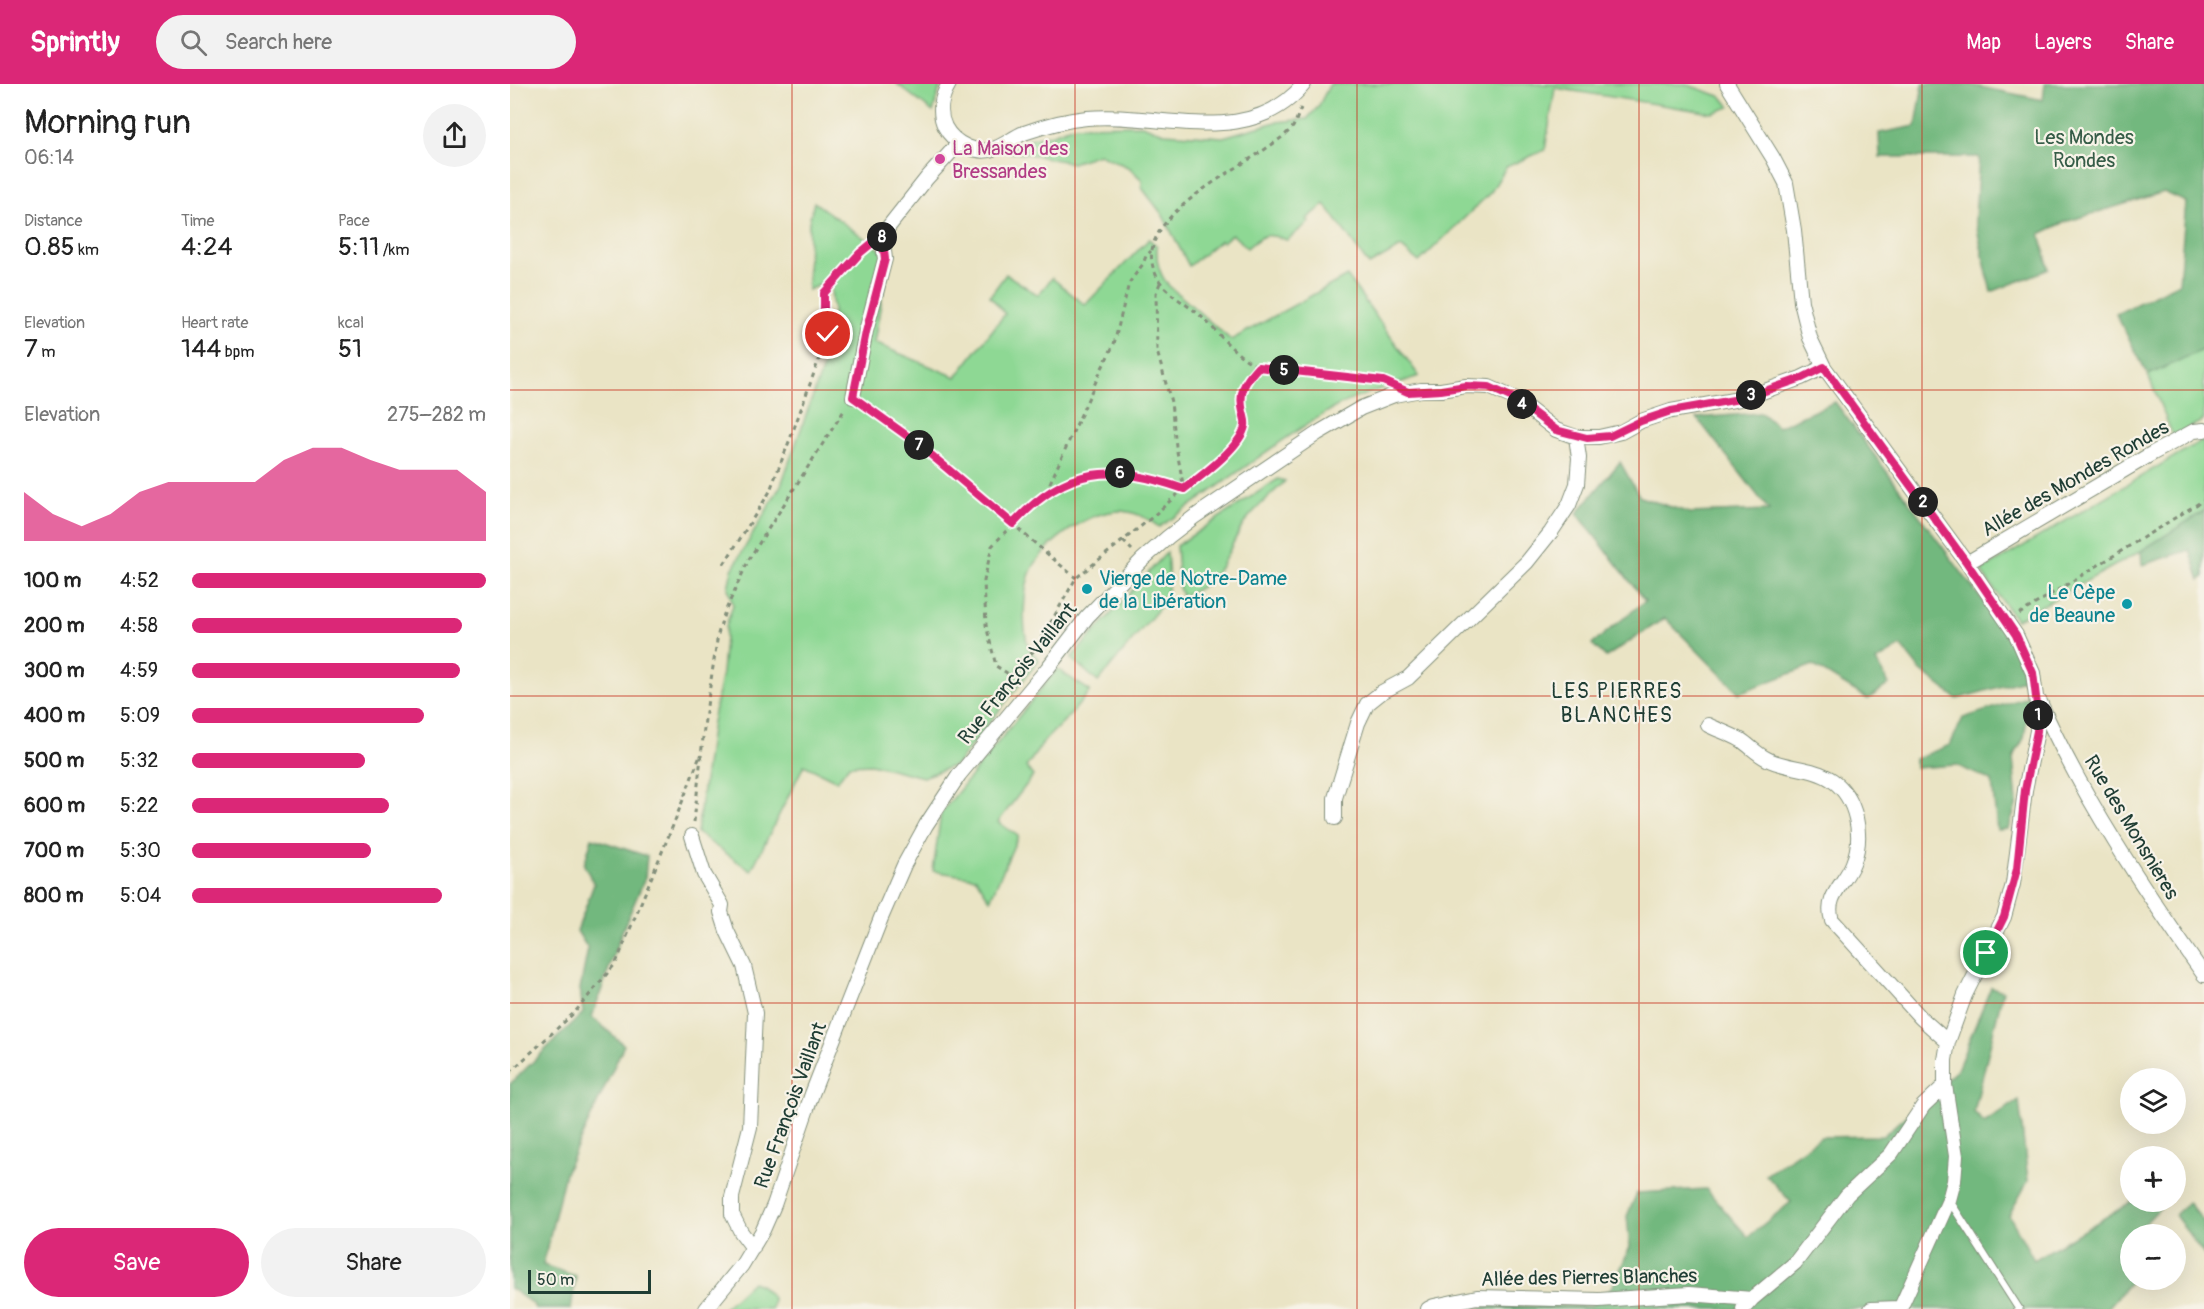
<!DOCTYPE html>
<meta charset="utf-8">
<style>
:root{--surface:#fff;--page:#f2f2f2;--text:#222;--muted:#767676;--accent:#db2777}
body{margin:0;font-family:Pangolin,sans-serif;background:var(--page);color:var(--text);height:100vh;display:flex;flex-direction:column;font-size:22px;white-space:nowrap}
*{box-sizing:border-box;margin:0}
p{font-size:20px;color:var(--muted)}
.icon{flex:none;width:33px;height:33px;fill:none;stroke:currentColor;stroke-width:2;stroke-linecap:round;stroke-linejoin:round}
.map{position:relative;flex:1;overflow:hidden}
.sheet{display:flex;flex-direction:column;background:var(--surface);width:510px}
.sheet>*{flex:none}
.buttons{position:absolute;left:1610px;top:984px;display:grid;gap:12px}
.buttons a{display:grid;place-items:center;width:66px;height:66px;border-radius:50%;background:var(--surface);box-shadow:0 6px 24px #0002;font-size:30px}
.scale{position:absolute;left:18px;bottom:15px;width:123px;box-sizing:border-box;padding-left:6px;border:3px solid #1f3d34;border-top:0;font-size:16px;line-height:21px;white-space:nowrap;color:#1f3d34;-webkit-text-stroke:4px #f7f3e8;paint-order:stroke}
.pin{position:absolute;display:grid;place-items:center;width:51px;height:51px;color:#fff;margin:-26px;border:3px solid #fff;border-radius:50%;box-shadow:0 2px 6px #0007}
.km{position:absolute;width:30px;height:30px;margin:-15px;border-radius:50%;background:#222;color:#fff;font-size:16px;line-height:30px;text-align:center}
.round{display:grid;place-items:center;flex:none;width:63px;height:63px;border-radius:32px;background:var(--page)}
.headline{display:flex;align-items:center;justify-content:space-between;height:102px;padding:0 24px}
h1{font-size:33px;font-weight:600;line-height:45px}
.figures{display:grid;grid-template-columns:repeat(3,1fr);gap:9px;height:102px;padding:6px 24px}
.figures div{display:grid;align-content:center}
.figures b{font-size:26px;font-weight:600}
.figures small{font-size:16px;font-weight:400}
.figures p{font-size:16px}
.chart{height:168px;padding:12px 24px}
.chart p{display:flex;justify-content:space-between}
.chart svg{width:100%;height:108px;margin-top:6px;fill:var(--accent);opacity:.7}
.primary-button{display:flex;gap:12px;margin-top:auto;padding:12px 24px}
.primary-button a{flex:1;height:69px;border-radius:36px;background:var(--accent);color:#fff;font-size:24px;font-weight:600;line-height:69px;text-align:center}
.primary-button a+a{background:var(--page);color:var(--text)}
ul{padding:0 24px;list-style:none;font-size:20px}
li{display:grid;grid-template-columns:96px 72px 1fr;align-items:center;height:45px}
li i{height:15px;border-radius:8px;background:var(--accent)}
header{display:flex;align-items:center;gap:36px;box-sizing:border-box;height:84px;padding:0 30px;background:var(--accent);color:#fff}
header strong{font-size:28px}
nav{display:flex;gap:33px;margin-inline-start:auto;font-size:21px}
.search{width:420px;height:54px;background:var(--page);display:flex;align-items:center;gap:15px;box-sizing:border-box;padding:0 21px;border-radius:33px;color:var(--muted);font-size:22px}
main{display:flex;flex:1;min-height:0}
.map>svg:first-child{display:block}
.green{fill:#8ed894;stroke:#568a64;stroke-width:1.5}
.forest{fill:#72b87e;stroke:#487a59;stroke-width:1.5}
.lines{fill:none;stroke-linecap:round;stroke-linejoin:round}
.lane-casing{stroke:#84907c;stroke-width:9}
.street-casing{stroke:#84907c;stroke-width:16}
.path{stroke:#84907c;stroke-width:3;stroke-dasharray:4.5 4.5;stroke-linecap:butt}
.lane{stroke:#fff;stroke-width:7}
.street{stroke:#fff;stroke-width:14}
.route-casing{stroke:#fff;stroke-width:12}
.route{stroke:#db2777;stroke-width:8}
.grid{fill:none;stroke:#c8321e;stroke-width:1.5;stroke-opacity:0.55}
.hotel-dot{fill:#d1479c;stroke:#f7f3e8;stroke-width:2}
.culture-dot{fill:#0f9aa8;stroke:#f7f3e8;stroke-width:2}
.labels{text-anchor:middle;stroke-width:4.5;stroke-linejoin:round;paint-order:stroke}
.park-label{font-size:20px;fill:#355c47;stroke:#f7f3e8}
.hotel-label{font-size:20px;fill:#b23c85;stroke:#f7f3e8;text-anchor:start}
.street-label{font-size:20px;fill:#1f3d34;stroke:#f7f3e8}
.culture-label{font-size:20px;fill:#0d838f;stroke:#f7f3e8;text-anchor:start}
.neighbourhood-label{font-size:21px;letter-spacing:1.5px;fill:#1f3d34;stroke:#f7f3e8}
</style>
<header>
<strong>Sprintly</strong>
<div class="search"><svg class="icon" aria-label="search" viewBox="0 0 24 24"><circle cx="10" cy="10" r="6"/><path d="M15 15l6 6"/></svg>Search here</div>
<nav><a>Map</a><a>Layers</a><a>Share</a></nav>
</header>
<main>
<section class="sheet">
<div class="headline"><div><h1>Morning run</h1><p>06:14</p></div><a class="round"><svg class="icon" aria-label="share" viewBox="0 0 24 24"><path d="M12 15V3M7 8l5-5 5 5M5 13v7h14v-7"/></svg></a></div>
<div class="figures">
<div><p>Distance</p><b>0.85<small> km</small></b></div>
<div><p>Time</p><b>4:24</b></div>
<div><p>Pace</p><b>5:11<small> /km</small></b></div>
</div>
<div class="figures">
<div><p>Elevation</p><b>7<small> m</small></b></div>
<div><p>Heart rate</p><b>144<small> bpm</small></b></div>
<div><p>kcal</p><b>51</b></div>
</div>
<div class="chart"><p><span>Elevation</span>275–282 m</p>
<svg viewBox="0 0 160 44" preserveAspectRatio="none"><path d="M0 44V24L10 33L20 38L30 33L40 24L50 20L60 20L70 20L80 20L90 11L100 6L110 6L120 11L130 15L140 15L150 15L160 24V44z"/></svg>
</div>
<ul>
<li><b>100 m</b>4:52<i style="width:100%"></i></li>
<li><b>200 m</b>4:58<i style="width:92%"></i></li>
<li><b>300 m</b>4:59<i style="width:91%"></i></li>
<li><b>400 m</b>5:09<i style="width:79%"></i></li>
<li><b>500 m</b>5:32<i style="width:59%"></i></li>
<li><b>600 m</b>5:22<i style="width:67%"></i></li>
<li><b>700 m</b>5:30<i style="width:61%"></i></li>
<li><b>800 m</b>5:04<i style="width:85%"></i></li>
</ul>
<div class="primary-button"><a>Save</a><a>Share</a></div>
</section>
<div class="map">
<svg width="1694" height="1225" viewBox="0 0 1694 1225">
<rect width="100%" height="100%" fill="#f7f3e8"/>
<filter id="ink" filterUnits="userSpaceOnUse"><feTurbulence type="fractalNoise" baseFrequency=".0167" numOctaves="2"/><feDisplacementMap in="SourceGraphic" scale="12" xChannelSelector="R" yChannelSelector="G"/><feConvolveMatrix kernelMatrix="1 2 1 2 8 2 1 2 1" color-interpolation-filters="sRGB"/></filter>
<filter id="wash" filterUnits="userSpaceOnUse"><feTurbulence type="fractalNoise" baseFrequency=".008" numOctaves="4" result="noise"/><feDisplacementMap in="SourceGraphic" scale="24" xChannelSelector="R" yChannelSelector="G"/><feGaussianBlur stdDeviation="1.35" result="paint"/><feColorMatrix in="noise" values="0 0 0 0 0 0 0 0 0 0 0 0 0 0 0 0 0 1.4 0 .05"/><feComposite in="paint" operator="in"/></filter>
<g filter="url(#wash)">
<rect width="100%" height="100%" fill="#eae4c5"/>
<path class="green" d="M387 0H431L423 28Z
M820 0H1175L1212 13 1220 23 1202 29 1045 4 1035 66 996 83 981 108 909 178 891 163 859 181 815 120 797 135 799 138 777 156C755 149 754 149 737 164L722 150 713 158 711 156 679 182 652 130 632 104V96L620 84 589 70 562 79 523 71 497 68 519 55 543 50 564 42 632 41 654 49 713 53 766 38 797 35 808 23Z
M304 118 379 172 364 259 446 293 495 230 480 212 496 190 528 211 542 194 575 221 639 155 647 162C646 178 649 189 658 201L721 256 837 192 909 292C881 302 850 310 824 324 763 359 708 405 649 443 638 434 626 428 612 427 580 426 537 457 522 485 513 502 512 543 518 561 520 567 525 571 529 576L446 681 413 693 361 680 339 681 327 697 294 681 241 787 187 749 202 638 212 589 216 542 223 521 218 504 222 486 271 401 321 261 323 225 320 196 298 206 299 138Z
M1694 265V336L1663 352 1638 291Z
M1694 355V427L1631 467 1506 536 1471 487Z
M768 395 775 397C762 411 743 425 733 441 714 471 712 500 672 512L669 503 666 462Z
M657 468 659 496 655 517 588 598 561 574Z
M547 585 580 607 561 630 535 656 516 683 523 692 488 738 508 752 480 816 466 794 423 787 431 729Z
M242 1198 250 1201 263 1214 262 1225H213Z"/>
<path class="forest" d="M1413 0H1456L1533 16 1535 0H1694V265L1638 291 1606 230 1669 199 1676 118 1654 108 1555 138 1530 150 1539 185 1481 208 1465 135 1469 73H1370L1369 49 1406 42Z
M1325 318 1501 555 1517 595 1447 615 1410 586 1391 562 1366 577 1379 600 1358 615 1303 581 1229 609 1155 534 1096 573 1082 560 1135 517 1067 429 1110 378 1130 413 1180 429 1259 426 1187 334 1251 329 1268 343Z
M1694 427V493L1690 496 1680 466 1632 481 1631 467Z
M1520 612 1514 654 1503 674 1507 719 1498 745 1487 746 1482 697 1446 681 1405 684V675L1440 661 1453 634Z
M82 754 137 772 135 794 111 850 82 933 114 961 55 1089 33 1181 66 1192 61 1225H25L23 1220 0 1204V1000L73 929 70 905 78 865 67 847 84 800 74 781Z
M1481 903 1493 907 1464 1028 1474 1039 1509 1016 1518 1097 1499 1131 1524 1176 1621 1118H1651L1653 1121 1624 1150H1620V1154L1606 1169 1620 1186V1196H1622L1597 1225H965L977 1222H1080L1103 1202 1120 1163 1117 1132 1127 1109 1196 1105 1238 1153 1281 1118 1256 1091 1311 1053 1373 1052 1447 986Z
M1678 1118 1694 1138V1171L1665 1131Z"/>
</g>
<g filter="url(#ink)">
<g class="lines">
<g class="lane-casing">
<path id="lane" d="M1439 1116 1509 1225"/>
</g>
<g class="street-casing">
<path id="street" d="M439 0C431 13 428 29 435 43 444 60 468 72 486 64 496 60 504 53 514 49 534 42 555 36 577 34 648 27 739 67 794 0
M1217 0 1263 74 1276 99 1284 146 1291 218 1300 254 1314 283 1457 479 1506 551 1523 589 1528 629 1527 647 1515 706 1503 800 1494 833 1455 911 1438 958 1435 976V1001L1446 1072 1444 1097 1439 1116 1390 1225
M343 313 356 247 375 175 372 151 417 94 449 59
M1457 479 1643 369 1684 347 1694 346
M1530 618C1573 715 1633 804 1694 891
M1198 641C1208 646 1220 650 1231 656 1240 662 1247 670 1257 675 1276 685 1303 683 1322 696 1347 714 1354 752 1343 779 1335 800 1314 812 1322 836L1411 934 1438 958
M825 734V714L848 639 857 620 872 608 898 594 1017 478 1041 448 1059 421 1067 400 1069 374 1066 353
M182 752 194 790 212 821 211 828 217 847 234 882 245 929 240 1043 222 1113V1130L231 1148 243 1164
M196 1225 232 1181 253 1146 264 1121 302 1010 371 834 394 781 416 741 449 691 537 585 577 533 632 476 658 453 684 433 808 349 851 324 884 311 911 306H931L956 302 979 303 1006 315 1046 346 1066 353H1089L1111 348 1131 337 1161 327 1235 314 1291 294 1314 283
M918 1225 924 1222 967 1213 1089 1216 1179 1210 1242 1215
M1233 1225 1242 1215 1285 1179 1337 1111 1381 1070 1413 1022 1435 1001
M1361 1225 1390 1224"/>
</g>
<path class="path" d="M791 24C788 30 786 39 782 44 750 80 603 133 651 199 659 210 671 217 682 225 708 244 724 276 756 285L877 298
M650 199 646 209 647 267 661 318 666 362 674 405
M354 321C430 373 496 436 566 494
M674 405 622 390H579L548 404 516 426 482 462 474 497 476 541 486 582 497 589 507 587 528 561 566 494 640 435 725 359 735 342 731 308 734 300 748 283
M541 408 540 399 592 284 604 260 619 199 633 180 636 172 641 167
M613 457 622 466
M214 480 259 409 282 350 318 250 314 232V209L350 169 359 161
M545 529 554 539
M1509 530 1694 416
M184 738 195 635 208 550 214 530 239 475 335 325
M0 988 65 928 106 879 164 739 190 672"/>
<use href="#lane" class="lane"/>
<use href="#street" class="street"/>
</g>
</g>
<g class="lines" filter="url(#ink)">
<g class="route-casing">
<path id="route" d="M318 250 314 232V209L350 169 372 151 375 175 356 248 343 313 407 359 503 440C558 381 601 380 674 405 691 392 731 363 735 342 736 337 734 333 733 328 728 308 735 297 748 283L873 297 898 308 931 306 956 302 979 303 1005 315 1046 346 1077 354 1100 352 1131 337 1161 327 1235 314 1292 294 1314 283 1457 479 1506 551 1523 589 1528 629 1527 647 1515 706 1507 785 1494 833 1476 869"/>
</g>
<use href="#route" class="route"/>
</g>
<path class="grid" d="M282 0V1225M565 0V1225M847 0V1225M1129 0V1225M1412 0V1225M0 306H1694M0 612H1694M0 919H1694"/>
<circle class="hotel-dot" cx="430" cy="75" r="6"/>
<g class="culture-dot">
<circle cx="577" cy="505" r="6"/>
<circle cx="1617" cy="520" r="6"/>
</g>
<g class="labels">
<g class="park-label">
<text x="1574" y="60">Les Mondes<tspan x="1574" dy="23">Rondes</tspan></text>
</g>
<g class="hotel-label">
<text x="442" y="71">La Maison des<tspan x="442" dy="23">Bressandes</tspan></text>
</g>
<g class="street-label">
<text transform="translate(1565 394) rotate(-30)" y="7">Allée des Mondes Rondes</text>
<text transform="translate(507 589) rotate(-51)" y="7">Rue François Vaillant</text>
<text transform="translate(1622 743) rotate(59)" y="7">Rue des Monsnieres</text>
<text transform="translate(280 1021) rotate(-70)" y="7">Rue François Vaillant</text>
<text transform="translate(1079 1193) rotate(-1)" y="7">Allée des Pierres Blanches</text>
</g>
<g class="culture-label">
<text x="589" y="501">Vierge de Notre-Dame<tspan x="589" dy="23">de la Libération</tspan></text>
<text x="1605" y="515" text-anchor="end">Le Cèpe<tspan x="1605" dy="23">de Beaune</tspan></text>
</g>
<g class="neighbourhood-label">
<text x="1107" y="614">LES PIERRES<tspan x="1107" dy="24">BLANCHES</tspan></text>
</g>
</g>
</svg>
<div class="buttons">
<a><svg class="icon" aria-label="layers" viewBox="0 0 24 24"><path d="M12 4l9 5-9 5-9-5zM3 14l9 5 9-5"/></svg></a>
<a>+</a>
<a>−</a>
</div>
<div class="scale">50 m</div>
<div class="pin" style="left:1476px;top:869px;background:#1e9e55"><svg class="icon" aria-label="arrive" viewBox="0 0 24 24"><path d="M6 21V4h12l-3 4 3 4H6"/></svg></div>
<div class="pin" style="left:318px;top:250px;background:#d93025"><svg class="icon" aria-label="check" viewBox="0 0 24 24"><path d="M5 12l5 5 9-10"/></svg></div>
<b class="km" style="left:1528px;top:631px">1</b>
<b class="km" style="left:1413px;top:418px">2</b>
<b class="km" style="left:1241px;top:311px">3</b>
<b class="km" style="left:1012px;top:320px">4</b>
<b class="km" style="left:774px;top:286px">5</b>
<b class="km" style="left:610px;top:389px">6</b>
<b class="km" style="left:409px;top:361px">7</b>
<b class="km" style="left:372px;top:153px">8</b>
</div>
</main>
